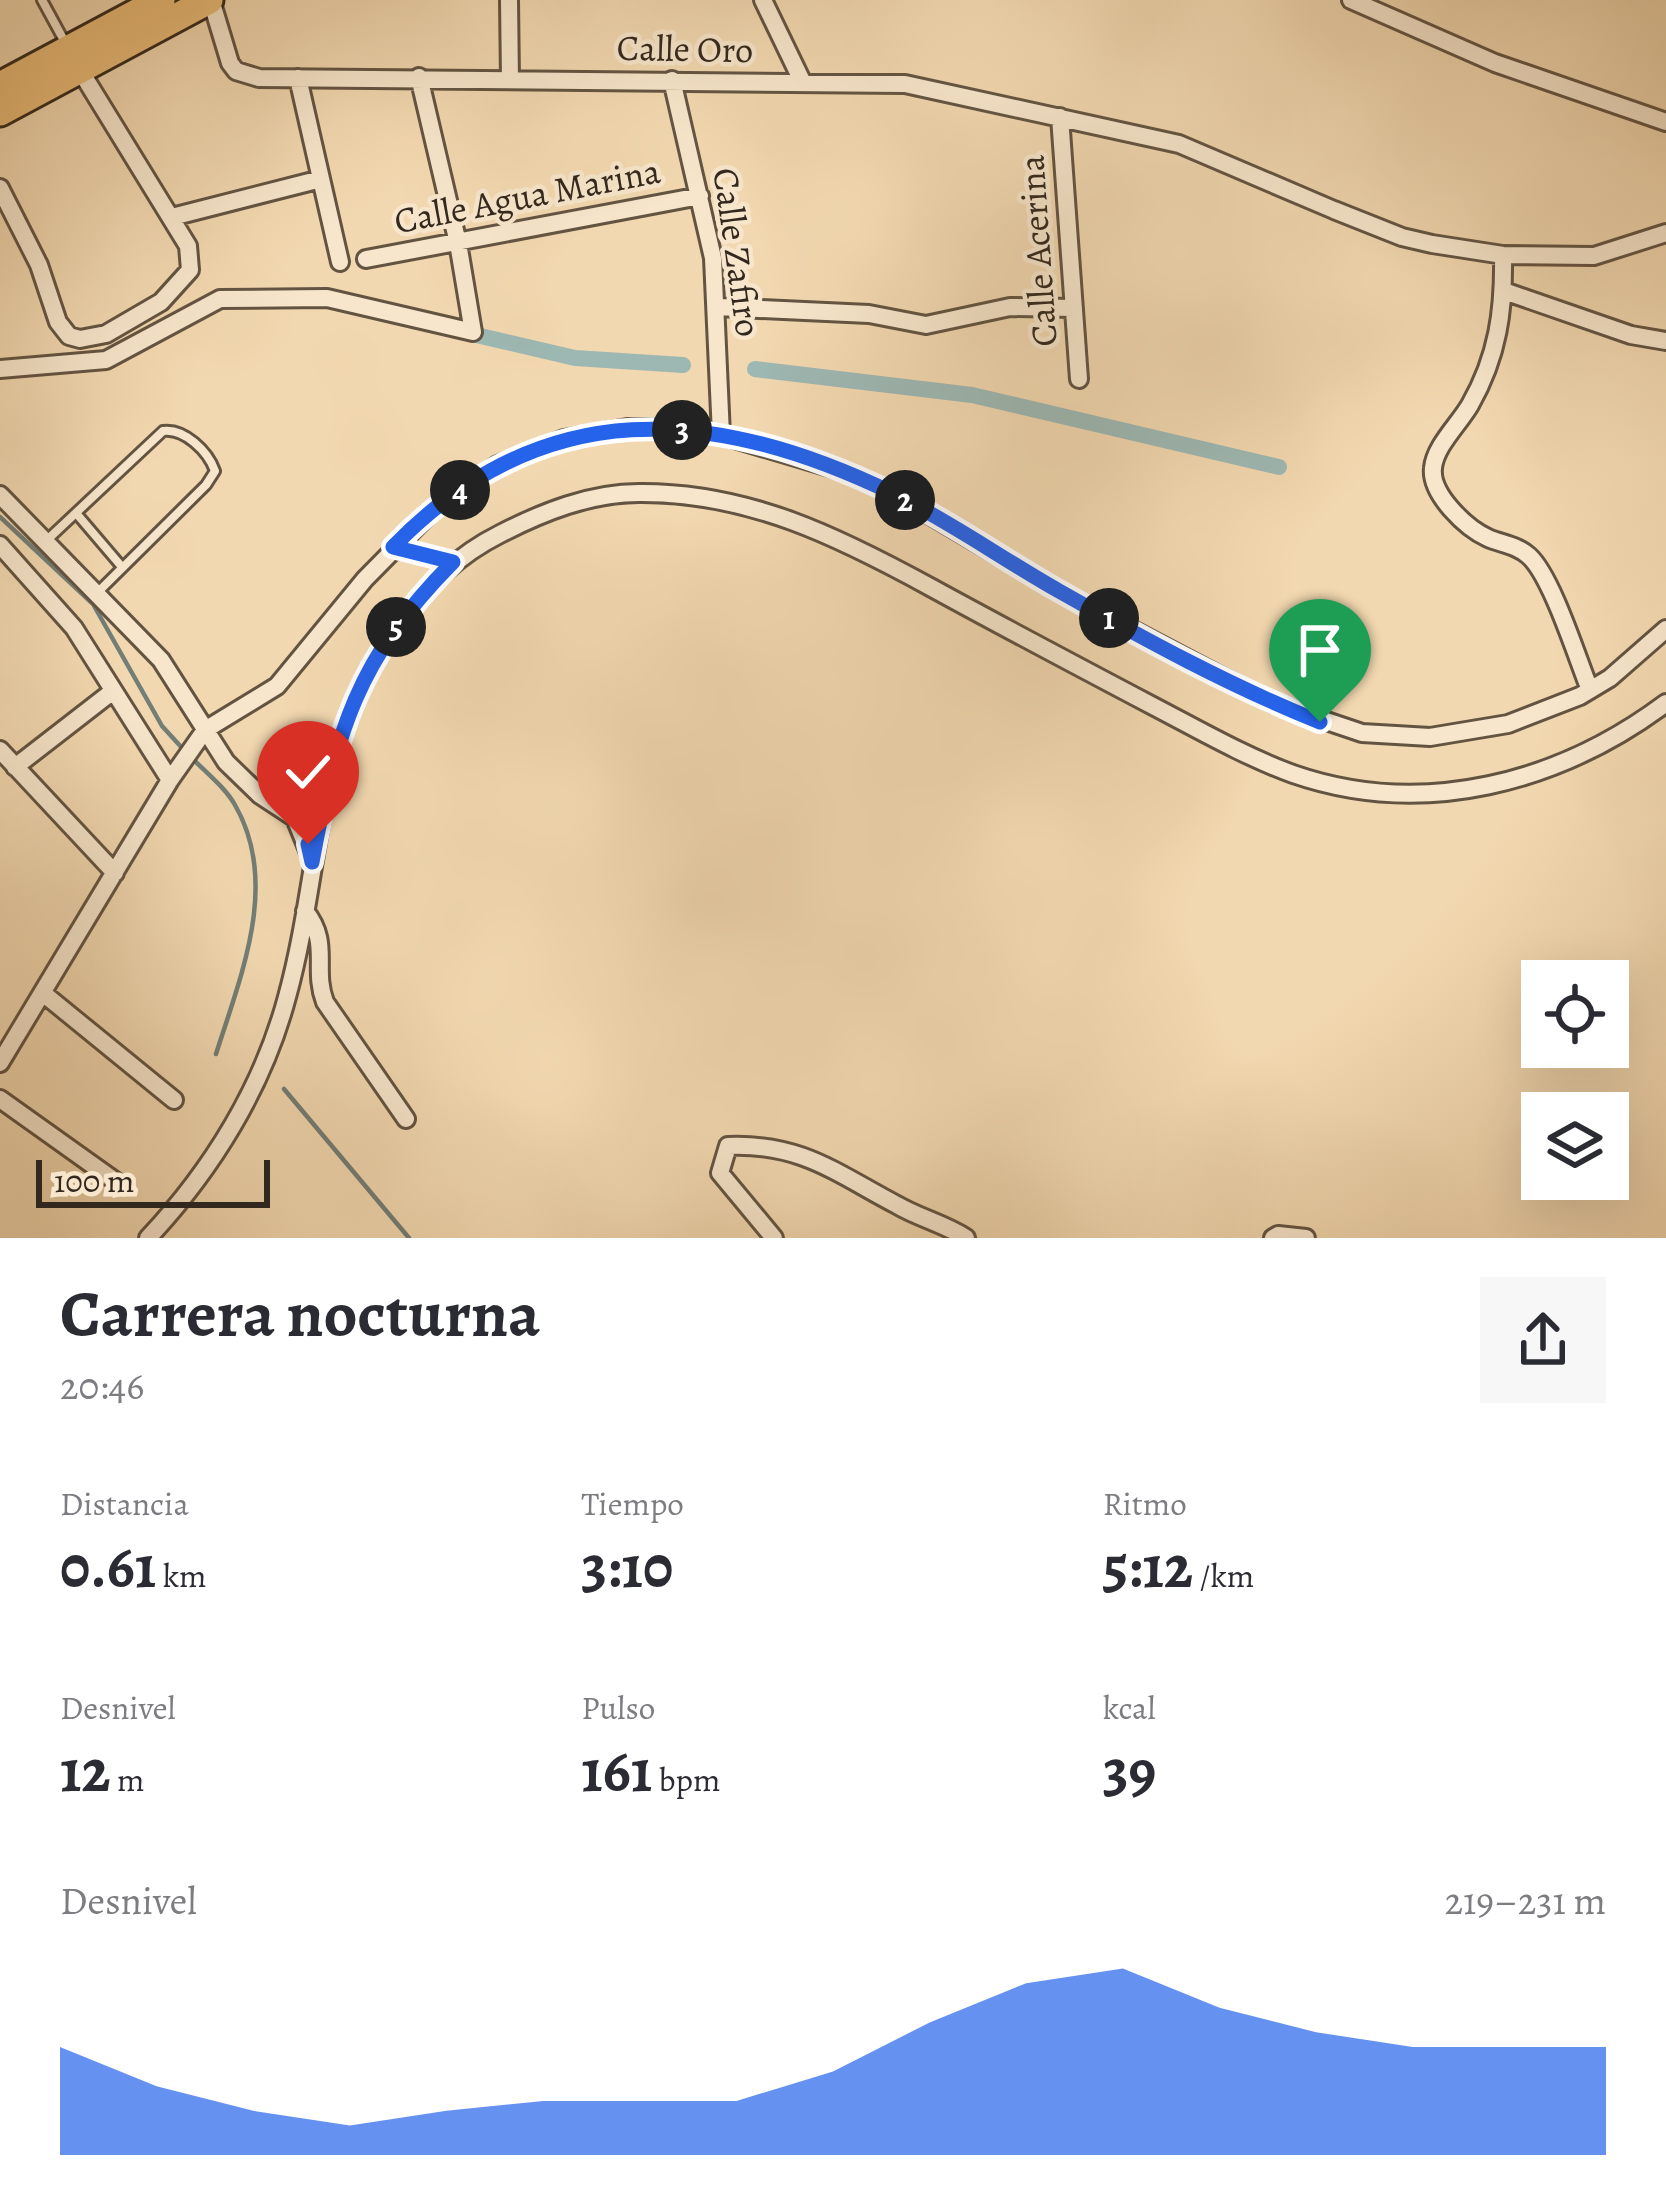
<!DOCTYPE html>
<html lang="es">
<meta charset="utf-8">
<style>
:root{--surface:#fff;--page:#f7f7f7;--text:#2b2b33;--muted:#7c7c81;--accent:#2563eb}
body{margin:0;font-family:Alegreya,serif;background:var(--page);color:var(--text);height:100vh;display:flex;flex-direction:column;font-size:45px;white-space:nowrap}
*{box-sizing:border-box;margin:0}
p{font-size:39px;color:var(--muted)}
.icon{flex:none;width:66px;height:66px;fill:none;stroke:currentColor;stroke-width:2;stroke-linecap:round;stroke-linejoin:round}
.map{position:relative;height:1238px;overflow:hidden}
.side{display:flex;flex-direction:column;background:var(--surface);flex:1}
.side>*{flex:none}
.controls{position:absolute;left:1521px;top:960px;display:grid;gap:24px}
.controls a{display:grid;place-items:center;width:108px;height:108px;border-radius:0px;background:var(--surface);box-shadow:0 12px 48px #0002;font-size:60px}
.scale{position:absolute;left:36px;bottom:30px;width:234px;box-sizing:border-box;padding-left:12px;border:6px solid #33281d;border-top:0;font-size:33px;line-height:42px;white-space:nowrap;color:#33281d;-webkit-text-stroke:9px #f7e6cc;paint-order:stroke}
.pin{position:absolute;display:grid;place-items:center;width:102px;height:102px;color:#fff;margin:-123px -51px;border-radius:50% 50% 50% 0;rotate:-45deg;box-shadow:0 0 12px #0007}
.pin .icon{rotate:45deg}
.km{position:absolute;width:60px;height:60px;margin:-30px;border-radius:50%;background:#222;color:#fff;font-size:33px;line-height:60px;text-align:center}
.round{display:grid;place-items:center;flex:none;width:126px;height:126px;border-radius:0px;background:var(--page)}
.summary{display:flex;align-items:center;justify-content:space-between;height:204px;padding:0 60px}
h1{font-size:66px;font-weight:700;line-height:90px}
.metrics{display:grid;grid-template-columns:repeat(3,1fr);gap:18px;height:204px;padding:12px 60px}
.metrics div{display:grid;align-content:center}
.metrics b{font-size:60px;font-weight:700}
.metrics small{font-size:33px;font-weight:400}
.metrics p{font-size:33px}
.chart{height:336px;padding:24px 60px}
.chart p{display:flex;justify-content:space-between}
.chart svg{width:100%;height:216px;margin-top:12px;fill:var(--accent);opacity:.7}
.map>svg:first-child{display:block}
.lines{fill:none;stroke-linecap:round;stroke-linejoin:round}
.stream{stroke:#737e77;stroke-width:4.5}
.canal{stroke:#9db8b3;stroke-width:16}
.lane-casing{stroke:#635442;stroke-width:14}
.street-casing{stroke:#635442;stroke-width:22}
.primary-casing{stroke:#33281d;stroke-width:33}
.lane{stroke:#f7e6cc;stroke-width:8}
.street{stroke:#f7e6cc;stroke-width:16}
.primary{stroke:#e9bc78;stroke-width:27}
.route-casing{stroke:#fff;stroke-width:24}
.route{stroke:#2563eb;stroke-width:15}
.labels{text-anchor:middle;stroke-width:9;stroke-linejoin:round;paint-order:stroke}
.street-label{font-size:36px;fill:#33281d;stroke:#f7e6cc}
</style>
<div class="map">
<svg width="1666" height="1238" viewBox="0 0 1666 1238">
<rect width="100%" height="100%" fill="#f2d8b0"/>
<filter id="stains"><feTurbulence type="fractalNoise" baseFrequency=".00167" numOctaves="4"/><feColorMatrix values="0 0 0 0 .2 0 0 0 0 .09 0 0 0 0 .02 0 0 0 .5 -.17"/></filter>
<radialGradient id="worn" r=".72"><stop offset=".6" stop-color="#630" stop-opacity="0"/><stop offset="1" stop-color="#630" stop-opacity=".3"/></radialGradient>
<g class="lines">
<path class="stream" d="M0 517 93 604 162 726 183 749
M191 757C205 772 225 787 235 805 280 883 241 975 216 1054
M284 1089 409 1238"/>
<path class="canal" d="M459 331 575 358 683 365
M755 369 972 395 1279 467"/>
<g class="lane-casing">
<path id="lane" d="M42 0 67 46
M76 513 122 567
M47 540 163 431C184 428 208 451 215 471L206 485 98 592"/>
</g>
<g class="street-casing">
<path id="street" d="M211 0 230 63 236 71 259 78 905 84 1179 144 1334 210 1402 237 1432 244 1503 255 1594 256 1666 233
M509 0 510 80
M763 0 803 83
M1351 0 1495 63 1666 122
M298 78 340 262
M672 80 713 258 721 435
M1060 117 1079 379
M0 188 39 265 58 322 69 336 80 339 106 334 161 302 190 270 188 246 75 62
M172 217 321 179
M1503 255C1504 310 1498 356 1470 405 1459 424 1435 446 1433 468 1430 494 1466 528 1488 538 1502 544 1517 545 1529 556 1552 577 1577 658 1590 690
M366 259 700 196
M1504 291 1631 335 1666 341
M718 307 869 314 926 325 1010 307 1074 308
M0 369 106 360 220 299 327 298 473 332 458 243 419 77
M0 495 161 660 226 762 260 795 295 818 310 855
M0 545 74 628 170 780
M393 547 453 562
M0 750 115 873
M15 767 113 691
M305 911C331 943 312 968 325 1002L406 1119
M44 994 174 1100
M0 1063 170 780 205 730 277 686 365 579 437 506 498 465 564 439 627 428H664L721 435 846 472 898 496 1057 590 1220 676 1273 703 1362 733 1430 737 1508 724 1580 696 1610 678 1666 629
M0 1099 115 1181
M148 1238C212 1170 263 1087 287 997 323 866 313 735 400 622 429 584 458 555 500 534 543 512 590 493 639 493 748 492 839 537 932 588 1005 628 1079 667 1153 706 1199 730 1244 756 1293 774 1423 819 1559 783 1666 703
M774 1238 720 1173 728 1146C801 1143 836 1173 897 1205 919 1218 945 1224 966 1238
M1273 1238 1278 1235 1306 1238"/>
</g>
<g class="primary-casing">
<path id="primary" d="M0 86 161 0
M0 112 209 0"/>
</g>
<use href="#lane" class="lane"/>
<use href="#street" class="street"/>
<use href="#primary" class="primary"/>
</g>
<g class="lines">
<g class="route-casing">
<path id="route" d="M308 844 312 862C337 730 356 660 453 562L393 547C542 393 713 406 894 494 951 522 1004 560 1059 591 1144 639 1230 686 1320 722"/>
</g>
<use href="#route" class="route"/>
</g>
<g class="labels">
<g class="street-label">
<text transform="translate(685 48) rotate(1)" y="13">Calle Oro</text>
<text transform="translate(527 195) rotate(-11)" y="13">Calle Agua Marina</text>
<text transform="translate(1037 251) rotate(-94)" y="13">Calle Acerina</text>
<text transform="translate(738 252) rotate(82)" y="13">Calle Zafiro</text>
</g>
</g>
<rect width="100%" height="100%" filter="url(#stains)"/>
<rect width="100%" height="100%" fill="url(#worn)"/>
</svg>
<div class="controls">
<a><svg class="icon" aria-label="locate" viewBox="0 0 24 24"><circle cx="12" cy="12" r="6"/><path d="M12 2v4M12 18v4M2 12h4M18 12h4"/></svg></a>
<a><svg class="icon" aria-label="layers" viewBox="0 0 24 24"><path d="M12 4l9 5-9 5-9-5zM3 14l9 5 9-5"/></svg></a>
</div>
<div class="scale">100 m</div>
<div class="pin" style="left:1320px;top:722px;background:#1e9e55"><svg class="icon" aria-label="arrive" viewBox="0 0 24 24"><path d="M6 21V4h12l-3 4 3 4H6"/></svg></div>
<div class="pin" style="left:308px;top:844px;background:#d93025"><svg class="icon" aria-label="check" viewBox="0 0 24 24"><path d="M5 12l5 5 9-10"/></svg></div>
<b class="km" style="left:1109px;top:618px">1</b>
<b class="km" style="left:905px;top:500px">2</b>
<b class="km" style="left:682px;top:430px">3</b>
<b class="km" style="left:460px;top:490px">4</b>
<b class="km" style="left:396px;top:627px">5</b>
</div>
<section class="side">
<div class="summary"><div><h1>Carrera nocturna</h1><p>20:46</p></div><a class="round"><svg class="icon" aria-label="share" viewBox="0 0 24 24"><path d="M12 15V3M7 8l5-5 5 5M5 13v7h14v-7"/></svg></a></div>
<div class="metrics">
<div><p>Distancia</p><b>0.61<small> km</small></b></div>
<div><p>Tiempo</p><b>3:10</b></div>
<div><p>Ritmo</p><b>5:12<small> /km</small></b></div>
</div>
<div class="metrics">
<div><p>Desnivel</p><b>12<small> m</small></b></div>
<div><p>Pulso</p><b>161<small> bpm</small></b></div>
<div><p>kcal</p><b>39</b></div>
</div>
<div class="chart"><p><span>Desnivel</span>219–231 m</p>
<svg viewBox="0 0 160 44" preserveAspectRatio="none"><path d="M0 44V22L10 30L20 35L30 38L40 35L50 33L60 33L70 33L80 27L90 17L100 9L110 6L120 14L130 19L140 22L150 22L160 22V44z"/></svg>
</div>
</section>
